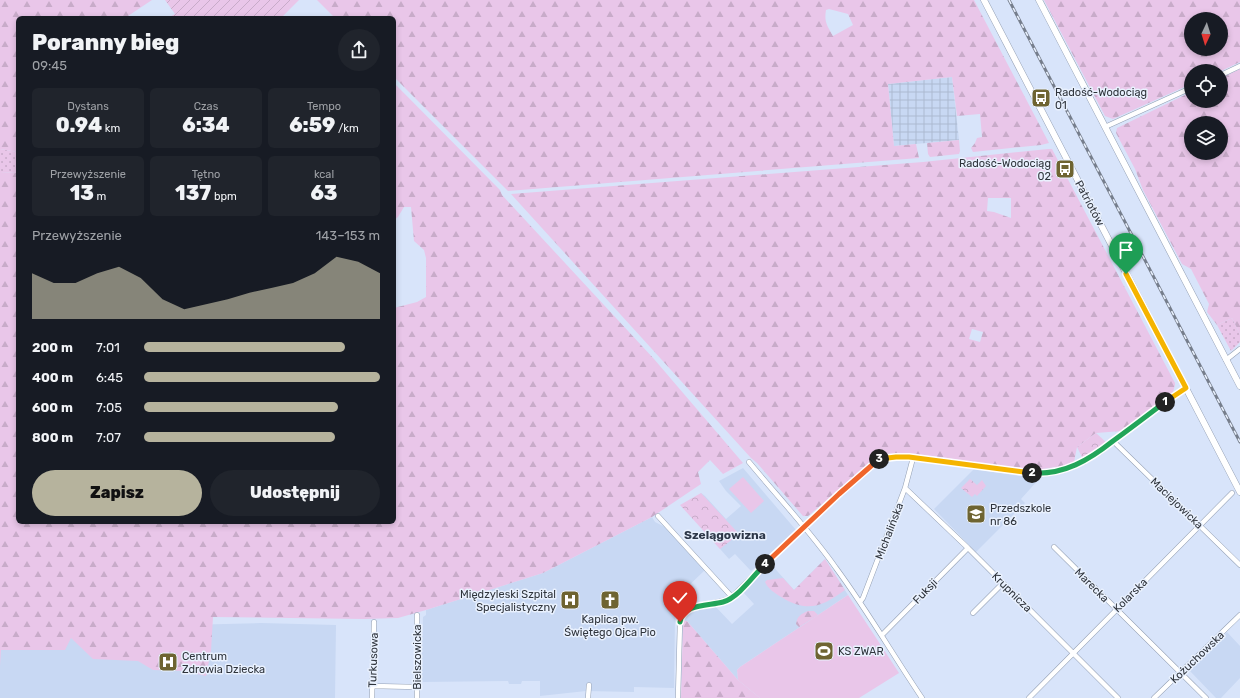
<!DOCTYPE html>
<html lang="pl">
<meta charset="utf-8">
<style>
:root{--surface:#171b24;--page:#20242c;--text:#f1f3f6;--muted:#9ea1a6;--accent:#b6b39d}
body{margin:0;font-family:Rubik,sans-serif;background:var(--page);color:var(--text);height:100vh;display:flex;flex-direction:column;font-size:15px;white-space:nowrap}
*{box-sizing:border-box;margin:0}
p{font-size:13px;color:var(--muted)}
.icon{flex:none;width:22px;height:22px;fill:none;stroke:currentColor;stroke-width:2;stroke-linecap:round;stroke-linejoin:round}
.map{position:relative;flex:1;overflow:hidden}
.panel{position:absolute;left:16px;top:16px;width:380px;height:508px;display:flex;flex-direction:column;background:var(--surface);border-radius:6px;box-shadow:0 2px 6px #0003}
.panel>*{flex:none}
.needle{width:26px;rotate:184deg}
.controls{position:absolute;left:1184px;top:12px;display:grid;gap:8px}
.controls a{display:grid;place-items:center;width:44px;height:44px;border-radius:50%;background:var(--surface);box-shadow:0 2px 6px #0003;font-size:20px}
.pin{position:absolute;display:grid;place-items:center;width:34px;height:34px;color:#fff;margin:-41px -17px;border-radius:50% 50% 50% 0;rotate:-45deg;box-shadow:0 0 4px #0007}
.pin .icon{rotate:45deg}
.km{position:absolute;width:20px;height:20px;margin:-10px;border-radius:50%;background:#222;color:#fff;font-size:11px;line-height:20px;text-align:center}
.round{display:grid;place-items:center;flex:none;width:42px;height:42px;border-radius:21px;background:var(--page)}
.overview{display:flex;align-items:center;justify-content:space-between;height:68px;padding:0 16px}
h1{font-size:22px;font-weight:800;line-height:30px}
.figures{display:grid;grid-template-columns:repeat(3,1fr);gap:6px;height:68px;padding:4px 16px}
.figures div{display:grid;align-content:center;border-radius:6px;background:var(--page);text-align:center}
.figures b{font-size:20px;font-weight:800}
.figures small{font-size:11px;font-weight:400}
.figures p{font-size:11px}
.chart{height:112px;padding:8px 16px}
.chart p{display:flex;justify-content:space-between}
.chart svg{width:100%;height:72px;margin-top:4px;fill:var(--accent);opacity:.7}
.button{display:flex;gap:8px;margin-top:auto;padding:8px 16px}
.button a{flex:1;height:46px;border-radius:24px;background:var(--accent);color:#111;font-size:16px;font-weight:800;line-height:46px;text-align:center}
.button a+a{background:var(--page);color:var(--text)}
ul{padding:0 16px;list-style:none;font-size:13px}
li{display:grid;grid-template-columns:64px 48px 1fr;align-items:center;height:30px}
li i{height:10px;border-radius:5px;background:var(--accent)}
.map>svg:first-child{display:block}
.built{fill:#c8d8f3}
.industrial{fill:url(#industrial-grid)}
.grass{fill:url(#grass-dots)}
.forest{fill:url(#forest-firs);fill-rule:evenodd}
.park{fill:url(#park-crowns)}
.garden{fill:url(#garden-furrows)}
.pitch{fill:#e9c6e9}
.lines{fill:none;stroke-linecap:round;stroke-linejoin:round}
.minor-casing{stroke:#94a0b4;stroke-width:5.5}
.secondary-casing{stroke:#94a0b4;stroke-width:7}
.minor{stroke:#fff;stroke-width:4.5}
.secondary{stroke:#fff;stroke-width:6}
.rail-casing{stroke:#767e8c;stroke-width:3}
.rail{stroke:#e9f1fe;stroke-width:1.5;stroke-dasharray:4.5;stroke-linecap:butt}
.split-1-casing{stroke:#fff;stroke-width:8}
.split-2-casing{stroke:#fff;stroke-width:8}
.split-3-casing{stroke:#fff;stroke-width:8}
.split-4-casing{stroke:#fff;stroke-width:8}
.split-5-casing{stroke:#fff;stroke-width:8}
.split-1{stroke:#f5b400;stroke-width:5}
.split-2{stroke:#22a559;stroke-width:5}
.split-3{stroke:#f5b400;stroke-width:5}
.split-4{stroke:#f0652b;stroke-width:5}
.split-5{stroke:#22a559;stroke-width:5}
.labels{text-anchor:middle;stroke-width:3;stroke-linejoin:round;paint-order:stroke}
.poi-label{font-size:11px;fill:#2f343c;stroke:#e9f1fe;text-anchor:start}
.street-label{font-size:11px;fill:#2f343c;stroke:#e9f1fe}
.neighbourhood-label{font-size:12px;font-weight:bold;fill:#2e3849;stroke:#e9f1fe}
</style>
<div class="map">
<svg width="1240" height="698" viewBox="0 0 1240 698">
<defs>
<pattern id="industrial-grid" width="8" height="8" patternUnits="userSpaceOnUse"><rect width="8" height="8" fill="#c8d8f3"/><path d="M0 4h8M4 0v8" fill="none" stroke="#acbad1"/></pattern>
<pattern id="grass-dots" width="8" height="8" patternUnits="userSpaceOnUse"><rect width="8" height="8" fill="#e9c6e9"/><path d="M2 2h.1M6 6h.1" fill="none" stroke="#c8abc9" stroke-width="1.8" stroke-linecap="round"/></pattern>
<pattern id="forest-firs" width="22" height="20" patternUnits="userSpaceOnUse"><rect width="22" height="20" fill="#e9c6e9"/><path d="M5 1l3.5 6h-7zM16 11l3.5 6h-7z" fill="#c8abc9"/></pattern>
<pattern id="park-crowns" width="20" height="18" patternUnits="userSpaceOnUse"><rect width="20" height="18" fill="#e9c6e9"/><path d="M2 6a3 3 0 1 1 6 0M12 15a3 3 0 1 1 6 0" fill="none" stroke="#c8abc9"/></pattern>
<pattern id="garden-furrows" width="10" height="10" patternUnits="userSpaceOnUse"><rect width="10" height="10" fill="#e9c6e9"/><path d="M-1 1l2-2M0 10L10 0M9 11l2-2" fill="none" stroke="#c8abc9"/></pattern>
</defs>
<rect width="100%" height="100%" fill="#d8e4fa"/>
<path class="built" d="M743 468 796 530 751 571 735 554 729 559 705 532 700 494 701 493 705 496 726 519 741 506 726 491 719 481Z
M974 469 1039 479 1021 499 1025 503 976 552 934 509Z
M652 517 655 522 665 527 705 570 680 594 683 606 678 607 675 616 674 688 634 687V692L586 691 540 696V681H522L521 684H509L508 681 421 682 423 617 426 615V610L543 573Z
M825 559 848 595 740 667 737 670 738 680 687 621H683L686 615 704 608H714L715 606 732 624 754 604 743 592 770 563 794 590Z
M0 613 144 626 261 623 336 625 335 698H0Z
M1227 632 1240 646V678L1221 698H1216L1189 670Z"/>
<path class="industrial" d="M952 77 959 140 894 146 888 84Z"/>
<path class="grass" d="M0 149 18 152V173L0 172Z
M1232 318 1240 334V342L1231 351 1217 325Z"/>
<path class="forest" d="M0 0H152L125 18H18V152L0 149Z
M317 0H974L1049 143 1041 145 973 152 971 148 975 143 977 138 982 137 980 114 957 116 952 77 888 84 894 146 916 144 919 158 508 191 394 77V18H335ZM829 9 848 14 853 25 833 36C827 25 824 22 826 10Z
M1044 0H1240V62L1221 71H1191V84L1113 119 1105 116ZM1191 19H1221V49H1191Z
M1240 69V334L1232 318 1217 325 1207 312 1209 304 1191 269 1182 264 1143 190 1135 169 1116 133 1117 128 1191 92V101H1221V78ZM1191 123H1221V153H1191Z
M394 83 500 190 502 195 654 359 743 463 723 474 710 460 698 472 701 484 652 517 543 573 426 610 398 618 364 619 213 617 211 651 206 676 184 671 153 670 138 661 93 659 71 638 65 650H1L0 666V172L18 173V522H394V308L417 302 426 297V258L424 250 414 241 411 207H404L398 217 394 220Z
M959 140 960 151 959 154 930 157 928 154 927 143Z
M1048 149H1052L1175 383V385L1173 392 1122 431 1096 433 1077 447 1074 462 1064 466 1042 469H1014L947 458 912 454 879 456 808 516H803L757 463 751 458 511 194 923 162ZM988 198H1011V218L994 212 987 211ZM972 329 983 332 980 342 969 339Z
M825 559 845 590C822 607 807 613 781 597 775 593 768 589 765 582L767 580 783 578 794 590Z
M808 611H814L818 615 799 627 796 624C797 616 801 614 808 611Z
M683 621H687L738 680 760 698H681Z"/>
<path class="park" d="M1096 433 1107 443 1083 459 1077 447Z
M970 479 977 485 982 480 986 486 977 496 975 494 972 497 961 488Z
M701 493 739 534 720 549 680 505Z"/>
<path class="garden" d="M165 0H299L281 18H168L175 14Z"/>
<path class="pitch" d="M743 477 764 501 751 513 729 489Z
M848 595 899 673 859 698H760L738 680 737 670 740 667Z"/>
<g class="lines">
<g class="minor-casing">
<path id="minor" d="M1221 75 1240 66
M1105 127 1191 88
M1226 360 1240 349
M1113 441 1240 565
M749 462C778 497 810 531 836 568 867 610 893 655 922 698
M905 488 968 548 1118 698
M658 516 732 597
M1054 547 1206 698
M860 602 863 598 905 488 913 458
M973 613 1003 583
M882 635 968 548
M372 686 417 687
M372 698 374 622
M417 698V615
M588 698 589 685
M678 698 680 622C683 602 718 606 732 597L771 558 876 461 884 458 909 457 1029 473H1043L1064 469 1084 462 1100 452 1174 395 1186 388
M1029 698 1232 493
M1154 698 1240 615"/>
</g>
<g class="secondary-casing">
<path id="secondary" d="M984 0 1240 492
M1039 0 1240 386"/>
</g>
<use href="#minor" class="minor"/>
<use href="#secondary" class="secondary"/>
<g class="rail-casing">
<path id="rail" d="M1009 0 1240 442"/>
</g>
<use href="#rail" class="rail"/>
</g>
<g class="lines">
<g class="split-1-casing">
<path id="split-1" d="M1126 274 1186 388 1165 402"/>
</g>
<g class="split-2-casing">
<path id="split-2" d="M1032 473C1064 475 1089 460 1113 441 1131 428 1148 415 1165 402"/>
</g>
<g class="split-3-casing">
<path id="split-3" d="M879 459 896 457H909L1032 473"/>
</g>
<g class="split-4-casing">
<path id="split-4" d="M765 564 839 494 879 459"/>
</g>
<g class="split-5-casing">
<path id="split-5" d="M680 622C683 603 709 606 723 602 738 598 754 575 765 564"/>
</g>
<use href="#split-1" class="split-1"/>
<use href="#split-2" class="split-2"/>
<use href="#split-3" class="split-3"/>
<use href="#split-4" class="split-4"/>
<use href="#split-5" class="split-5"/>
</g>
<defs>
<g id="bus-square" transform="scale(1)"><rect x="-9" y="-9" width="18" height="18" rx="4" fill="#6e6431" stroke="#e9f1fe"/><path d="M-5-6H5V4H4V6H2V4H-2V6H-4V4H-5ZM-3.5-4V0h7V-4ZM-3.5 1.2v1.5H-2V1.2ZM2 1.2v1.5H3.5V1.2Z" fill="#fff"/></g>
<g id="school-square" transform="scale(1)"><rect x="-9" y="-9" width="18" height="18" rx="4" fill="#6e6431" stroke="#e9f1fe"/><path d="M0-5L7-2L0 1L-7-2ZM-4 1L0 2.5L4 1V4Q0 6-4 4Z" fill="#fff"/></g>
<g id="hospital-square" transform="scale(1)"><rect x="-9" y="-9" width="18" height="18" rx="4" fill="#6e6431" stroke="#e9f1fe"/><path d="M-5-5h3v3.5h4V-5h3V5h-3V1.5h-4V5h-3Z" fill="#fff"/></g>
<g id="church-square" transform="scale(1)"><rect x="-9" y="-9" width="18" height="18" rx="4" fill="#6e6431" stroke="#e9f1fe"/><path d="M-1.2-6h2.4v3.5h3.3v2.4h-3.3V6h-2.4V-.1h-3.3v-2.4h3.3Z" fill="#fff"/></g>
<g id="stadium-square" transform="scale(1)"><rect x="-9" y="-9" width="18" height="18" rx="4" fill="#6e6431" stroke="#e9f1fe"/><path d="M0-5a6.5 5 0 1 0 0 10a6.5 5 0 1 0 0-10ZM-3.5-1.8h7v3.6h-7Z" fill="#fff"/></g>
</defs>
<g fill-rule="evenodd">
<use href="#bus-square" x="1041" y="98"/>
<use href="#bus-square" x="1065" y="169"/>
<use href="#school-square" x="976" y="514"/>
<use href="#hospital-square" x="570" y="600"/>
<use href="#church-square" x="610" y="600"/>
<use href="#stadium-square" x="824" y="651"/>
<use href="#hospital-square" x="168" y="662"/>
</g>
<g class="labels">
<g class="poi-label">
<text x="1055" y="96">Radość-Wodociąg<tspan x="1055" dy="13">01</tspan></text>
<text x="1051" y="167" text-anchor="end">Radość-Wodociąg<tspan x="1051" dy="13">02</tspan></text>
<text x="990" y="512">Przedszkole<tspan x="990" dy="13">nr 86</tspan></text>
<text x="556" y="598" text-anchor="end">Międzyleski Szpital<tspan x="556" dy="13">Specjalistyczny</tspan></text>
<text x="610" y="623" text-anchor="middle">Kaplica pw.<tspan x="610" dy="13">Świętego Ojca Pio</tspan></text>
<text x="838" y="655">KS ZWAR</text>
<text x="182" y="660">Centrum<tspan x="182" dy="13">Zdrowia Dziecka</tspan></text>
</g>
<g class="street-label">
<text transform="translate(1090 203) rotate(62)" y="4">Patriotów</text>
<text transform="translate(1177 503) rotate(44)" y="4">Maciejowicka</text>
<text transform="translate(889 531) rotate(-69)" y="4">Michalińska</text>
<text transform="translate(1092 585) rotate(45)" y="4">Marecka</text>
<text transform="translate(925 591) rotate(-46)" y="4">Fuksji</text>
<text transform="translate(1012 592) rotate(45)" y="4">Krupnicza</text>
<text transform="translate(1130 595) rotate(-45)" y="4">Kolarska</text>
<text transform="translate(417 657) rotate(-90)" y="4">Bielszowicka</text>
<text transform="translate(1197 657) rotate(-44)" y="4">Kożuchowska</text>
<text transform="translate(373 660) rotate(-88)" y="4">Turkusowa</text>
</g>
<g class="neighbourhood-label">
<text x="725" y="539">Szelągowizna</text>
</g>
</g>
</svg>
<div class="controls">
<a><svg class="needle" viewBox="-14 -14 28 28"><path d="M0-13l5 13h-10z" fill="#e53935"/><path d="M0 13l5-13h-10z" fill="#9ea1a6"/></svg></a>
<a><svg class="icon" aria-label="locate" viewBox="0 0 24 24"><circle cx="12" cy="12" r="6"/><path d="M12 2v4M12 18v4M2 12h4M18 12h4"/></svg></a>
<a><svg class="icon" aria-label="layers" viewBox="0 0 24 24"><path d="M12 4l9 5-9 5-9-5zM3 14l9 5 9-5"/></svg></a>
</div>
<div class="pin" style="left:1126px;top:274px;background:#1e9e55"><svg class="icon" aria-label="arrive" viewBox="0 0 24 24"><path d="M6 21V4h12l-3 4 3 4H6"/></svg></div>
<div class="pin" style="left:680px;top:622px;background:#d93025"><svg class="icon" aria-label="check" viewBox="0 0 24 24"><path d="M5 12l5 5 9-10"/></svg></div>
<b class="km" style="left:1165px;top:402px">1</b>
<b class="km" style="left:1032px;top:473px">2</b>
<b class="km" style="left:879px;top:459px">3</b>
<b class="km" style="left:765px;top:564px">4</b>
<section class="panel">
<div class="overview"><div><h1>Poranny bieg</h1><p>09:45</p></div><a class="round"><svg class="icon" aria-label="share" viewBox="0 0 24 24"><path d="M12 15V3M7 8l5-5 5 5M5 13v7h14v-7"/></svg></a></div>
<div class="figures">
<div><p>Dystans</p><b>0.94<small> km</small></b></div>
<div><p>Czas</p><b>6:34</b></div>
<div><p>Tempo</p><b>6:59<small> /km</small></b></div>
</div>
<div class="figures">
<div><p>Przewyższenie</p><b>13<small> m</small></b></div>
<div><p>Tętno</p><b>137<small> bpm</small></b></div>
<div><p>kcal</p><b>63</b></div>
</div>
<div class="chart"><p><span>Przewyższenie</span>143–153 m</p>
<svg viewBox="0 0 160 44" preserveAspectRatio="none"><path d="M0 44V16L10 22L20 22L30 16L40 12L50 19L60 32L70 38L80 35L90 32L100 28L110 25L120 22L130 16L140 6L150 9L160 16V44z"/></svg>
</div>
<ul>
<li><b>200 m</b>7:01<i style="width:85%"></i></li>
<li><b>400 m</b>6:45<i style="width:100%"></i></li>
<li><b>600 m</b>7:05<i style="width:82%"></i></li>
<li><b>800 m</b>7:07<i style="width:81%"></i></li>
</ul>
<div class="button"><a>Zapisz</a><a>Udostępnij</a></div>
</section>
</div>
